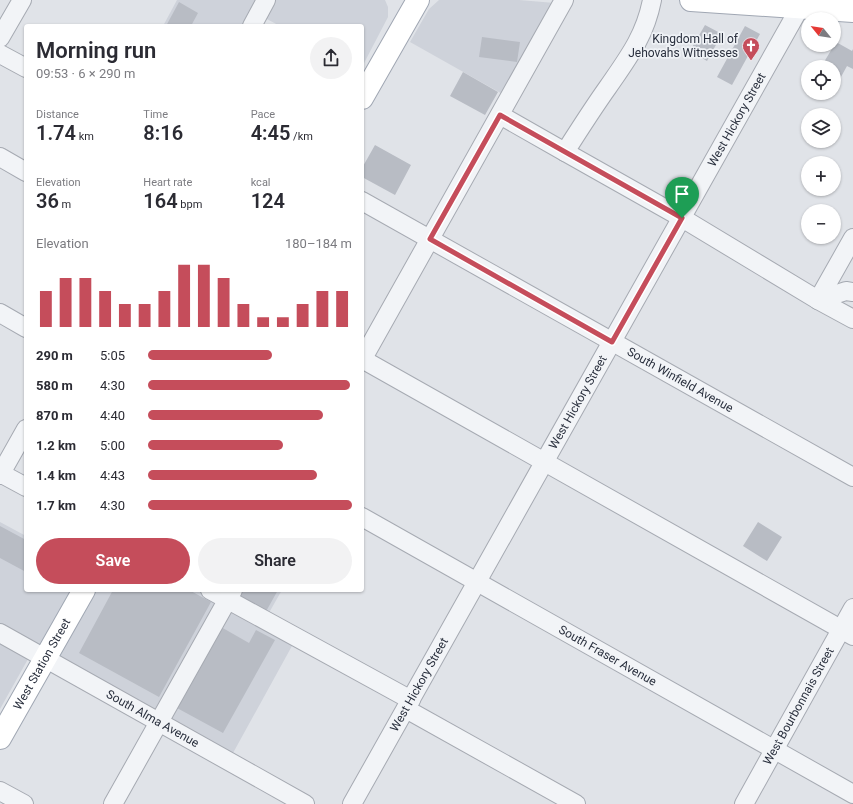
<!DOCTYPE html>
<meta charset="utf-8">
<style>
:root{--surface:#fff;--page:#f2f2f3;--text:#2b2b33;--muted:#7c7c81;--accent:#c54d5b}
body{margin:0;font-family:Roboto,sans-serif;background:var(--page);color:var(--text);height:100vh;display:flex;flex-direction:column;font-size:15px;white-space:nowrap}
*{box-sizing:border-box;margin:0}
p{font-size:13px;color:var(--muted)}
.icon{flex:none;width:22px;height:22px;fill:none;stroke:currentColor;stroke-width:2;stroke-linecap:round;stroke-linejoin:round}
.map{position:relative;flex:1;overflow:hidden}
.drawer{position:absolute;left:24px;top:24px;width:340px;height:568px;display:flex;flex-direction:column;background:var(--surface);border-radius:4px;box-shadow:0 1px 3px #0004}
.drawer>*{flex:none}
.needle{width:26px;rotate:300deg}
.controls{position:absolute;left:801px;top:12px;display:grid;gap:8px}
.controls a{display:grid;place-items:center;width:40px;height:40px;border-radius:50%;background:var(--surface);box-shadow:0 1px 3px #0004;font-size:20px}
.pin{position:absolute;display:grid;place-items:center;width:34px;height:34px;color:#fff;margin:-41px -17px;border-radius:50% 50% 50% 0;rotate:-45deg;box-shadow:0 0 4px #0007}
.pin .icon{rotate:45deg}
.round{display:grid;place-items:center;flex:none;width:42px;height:42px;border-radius:21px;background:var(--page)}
.head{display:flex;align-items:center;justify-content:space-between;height:68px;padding:0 12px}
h1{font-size:22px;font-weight:600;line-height:30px}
.stats{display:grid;grid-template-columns:repeat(3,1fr);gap:6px;height:68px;padding:4px 12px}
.stats div{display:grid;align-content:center}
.stats b{font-size:20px;font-weight:600}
.stats small{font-size:11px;font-weight:400}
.stats p{font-size:11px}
.chart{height:112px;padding:8px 12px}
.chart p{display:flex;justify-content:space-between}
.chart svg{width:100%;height:72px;margin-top:4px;stroke:var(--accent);stroke-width:6}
.button{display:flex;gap:8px;margin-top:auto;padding:8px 12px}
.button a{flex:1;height:46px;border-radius:24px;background:var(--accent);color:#fff;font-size:16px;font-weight:600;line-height:46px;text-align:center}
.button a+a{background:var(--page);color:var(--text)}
ul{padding:0 12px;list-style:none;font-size:13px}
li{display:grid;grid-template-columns:64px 48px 1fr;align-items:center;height:30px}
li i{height:10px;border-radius:5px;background:var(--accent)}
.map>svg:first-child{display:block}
.built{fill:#ced2da}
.building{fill:#b8bcc4}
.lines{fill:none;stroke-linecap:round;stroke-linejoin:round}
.minor-casing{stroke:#a6aab2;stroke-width:20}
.major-casing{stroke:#a0a7b3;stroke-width:24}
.minor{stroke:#f2f4f7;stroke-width:18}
.major{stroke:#fff;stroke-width:22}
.route-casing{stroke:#fff;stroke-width:8}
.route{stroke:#c54d5b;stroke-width:5}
.labels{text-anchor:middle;stroke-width:3.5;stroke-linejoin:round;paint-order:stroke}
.poi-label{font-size:12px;fill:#2a303e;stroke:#eff2f6;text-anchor:end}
.street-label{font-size:12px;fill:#2a303e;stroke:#eff2f6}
</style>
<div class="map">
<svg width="853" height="804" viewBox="0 0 853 804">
<rect width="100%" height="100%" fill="#e0e3e8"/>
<path class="built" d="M177 0H385L388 7V17L362 67V26H280L263 17 258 26H163Z
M439 0H519L567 4 515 101 410 42 429 9Z
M0 522 26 536V590H282L266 618 298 635 233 753 37 643 0 709Z"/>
<path class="building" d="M179 2 198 13 191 26H166Z
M705 25 722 34 707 61 690 51Z
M745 26 760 34 732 85 717 77Z
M482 37 520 42 517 62 479 57Z
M836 42 852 51 853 49V69L847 66 836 86 834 85V67H821Z
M463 72 498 92 485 115 450 96Z
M375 145 411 165 395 195 362 177V168Z
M758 522 782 537 767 561 743 546Z
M0 526 26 540V572L0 558Z
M113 590H189L211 602 159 697 79 653Z
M238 590H278L264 615 233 598Z
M221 627 249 643 256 630 275 640 223 733 177 708Z"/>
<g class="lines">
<g class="minor-casing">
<g id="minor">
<path d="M652 0C645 36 628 58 608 87 593 108 579 130 565 152L682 218 818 300 853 319"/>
<path d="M252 26 266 0"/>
<path d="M0 38 22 0"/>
<path d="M0 54 26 68"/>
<path d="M500 115 565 152"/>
<path d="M0 157 26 172"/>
<path id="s1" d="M362 201 853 477"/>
<path d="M818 300 853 238"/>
<path d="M818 300 846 291 853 292"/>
<path d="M0 313 26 328"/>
<path d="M362 359 853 636"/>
<path d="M362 360 564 0"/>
<path d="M0 473 26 487"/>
<path d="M0 475 26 429"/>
<path id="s2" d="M362 517 853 794"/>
<path d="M210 590 411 700"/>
<path id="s3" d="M0 633 305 804"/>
<path d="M406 709 576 804"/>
<path d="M0 791 24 804"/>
<path d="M113 804 233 590"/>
<path id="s4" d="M352 804 804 0"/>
<path id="s5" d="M744 804 853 608"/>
</g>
</g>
<g class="major-casing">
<g id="major">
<path d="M691 0 853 11"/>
<path d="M362 98 418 0"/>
<path id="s6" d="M0 738 84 590"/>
</g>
</g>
<use href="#minor" class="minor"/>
<use href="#major" class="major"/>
</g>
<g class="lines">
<g class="route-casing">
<path id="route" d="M500 115 682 218 612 342 430 239Z"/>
</g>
<use href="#route" class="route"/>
</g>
<defs>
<g id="church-pin" transform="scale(0.9)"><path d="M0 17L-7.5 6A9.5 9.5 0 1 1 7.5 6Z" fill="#c54d5b" stroke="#eff2f6"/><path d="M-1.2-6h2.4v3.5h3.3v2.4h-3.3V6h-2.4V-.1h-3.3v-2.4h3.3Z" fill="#fff"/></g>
</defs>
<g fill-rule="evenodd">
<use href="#church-pin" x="751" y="46"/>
</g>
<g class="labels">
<g class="poi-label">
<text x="738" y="43">Kingdom Hall of<tspan x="738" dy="14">Jehovahs Witnesses</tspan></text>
</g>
<g class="street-label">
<text dy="4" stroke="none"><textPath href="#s4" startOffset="785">West Hickory Street</textPath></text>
<text dy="4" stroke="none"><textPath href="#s1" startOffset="365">South Winfield Avenue</textPath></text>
<text dy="4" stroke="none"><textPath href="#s4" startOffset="461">West Hickory Street</textPath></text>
<text dy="4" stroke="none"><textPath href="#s2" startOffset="282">South Fraser Avenue</textPath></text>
<text dy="4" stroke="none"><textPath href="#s6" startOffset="85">West Station Street</textPath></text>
<text dy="4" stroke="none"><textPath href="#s4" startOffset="137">West Hickory Street</textPath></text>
<text dy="4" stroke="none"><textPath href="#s5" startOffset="112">West Bourbonnais Street</textPath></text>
<text dy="4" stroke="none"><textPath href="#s3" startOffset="175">South Alma Avenue</textPath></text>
</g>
</g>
</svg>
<div class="controls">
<a><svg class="needle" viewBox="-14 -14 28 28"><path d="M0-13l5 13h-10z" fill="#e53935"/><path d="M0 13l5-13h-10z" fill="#7c7c81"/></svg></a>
<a><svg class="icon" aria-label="locate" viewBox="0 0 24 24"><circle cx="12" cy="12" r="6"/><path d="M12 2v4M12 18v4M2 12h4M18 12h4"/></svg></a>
<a><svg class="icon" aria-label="layers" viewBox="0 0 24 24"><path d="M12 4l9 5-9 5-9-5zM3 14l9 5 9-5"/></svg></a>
<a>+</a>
<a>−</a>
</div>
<div class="pin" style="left:682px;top:218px;background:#1e9e55"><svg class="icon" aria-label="arrive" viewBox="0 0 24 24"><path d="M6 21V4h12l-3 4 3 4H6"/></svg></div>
<section class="drawer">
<div class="head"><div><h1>Morning run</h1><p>09:53 · 6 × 290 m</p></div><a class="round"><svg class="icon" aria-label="share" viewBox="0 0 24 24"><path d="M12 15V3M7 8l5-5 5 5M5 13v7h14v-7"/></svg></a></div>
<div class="stats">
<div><p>Distance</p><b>1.74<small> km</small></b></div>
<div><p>Time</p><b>8:16</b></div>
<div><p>Pace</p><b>4:45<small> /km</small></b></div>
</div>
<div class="stats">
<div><p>Elevation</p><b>36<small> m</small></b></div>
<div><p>Heart rate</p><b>164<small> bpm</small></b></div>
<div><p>kcal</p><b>124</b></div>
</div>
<div class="chart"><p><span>Elevation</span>180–184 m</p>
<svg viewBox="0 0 160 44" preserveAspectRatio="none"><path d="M5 44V22M15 44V14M25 44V14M35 44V22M45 44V30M55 44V30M65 44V22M75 44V6M85 44V6M95 44V14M105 44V30M115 44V38M125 44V38M135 44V30M145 44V22M155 44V22"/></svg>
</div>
<ul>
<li><b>290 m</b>5:05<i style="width:61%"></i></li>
<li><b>580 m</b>4:30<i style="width:99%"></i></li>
<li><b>870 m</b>4:40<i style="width:86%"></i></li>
<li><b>1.2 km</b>5:00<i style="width:66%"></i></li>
<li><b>1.4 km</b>4:43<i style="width:83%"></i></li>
<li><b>1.7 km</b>4:30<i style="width:100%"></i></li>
</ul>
<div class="button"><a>Save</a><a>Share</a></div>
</section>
</div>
